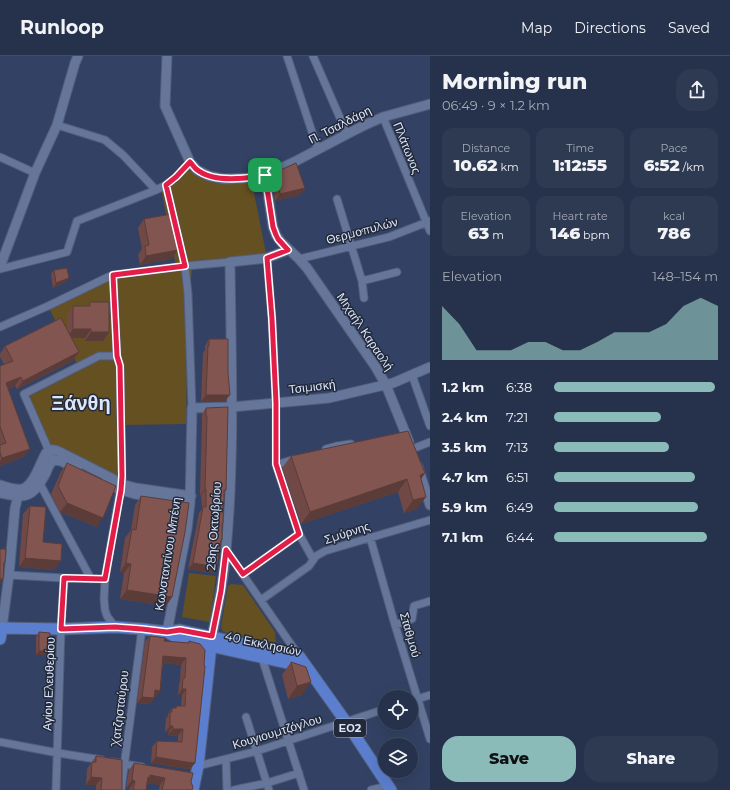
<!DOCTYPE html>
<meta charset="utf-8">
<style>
:root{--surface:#26324b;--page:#2e3a52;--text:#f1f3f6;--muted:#a4aab5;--line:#424d63;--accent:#8bbbb9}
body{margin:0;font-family:Montserrat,sans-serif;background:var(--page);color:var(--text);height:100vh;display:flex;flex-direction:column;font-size:15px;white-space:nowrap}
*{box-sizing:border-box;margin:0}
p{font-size:13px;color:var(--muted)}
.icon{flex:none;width:22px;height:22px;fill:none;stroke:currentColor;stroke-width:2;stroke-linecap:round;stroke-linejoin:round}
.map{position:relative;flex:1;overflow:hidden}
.panel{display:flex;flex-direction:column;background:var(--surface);width:300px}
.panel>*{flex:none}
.controls{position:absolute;left:378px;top:634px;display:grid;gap:8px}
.controls a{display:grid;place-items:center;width:40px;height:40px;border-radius:50%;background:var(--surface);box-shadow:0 4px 16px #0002,0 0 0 1px var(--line);font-size:20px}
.pin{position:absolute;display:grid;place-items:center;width:34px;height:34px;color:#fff;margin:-17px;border-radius:8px;box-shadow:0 2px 6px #0006}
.round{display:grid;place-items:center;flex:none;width:42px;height:42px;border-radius:16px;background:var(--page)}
.head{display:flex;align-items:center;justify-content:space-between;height:68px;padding:0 12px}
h1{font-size:22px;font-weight:800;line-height:30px}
.metrics{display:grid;grid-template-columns:repeat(3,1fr);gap:6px;height:68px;padding:4px 12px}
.metrics div{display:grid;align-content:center;border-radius:10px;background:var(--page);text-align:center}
.metrics b{font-size:17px;font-weight:800}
.metrics small{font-size:11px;font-weight:400}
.metrics p{font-size:11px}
.chart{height:112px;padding:8px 12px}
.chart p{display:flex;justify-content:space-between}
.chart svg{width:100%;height:72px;margin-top:4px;fill:var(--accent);opacity:.7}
.primary-button{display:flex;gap:8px;margin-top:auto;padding:8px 12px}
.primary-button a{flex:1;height:46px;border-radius:16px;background:var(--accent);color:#111;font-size:16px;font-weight:800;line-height:46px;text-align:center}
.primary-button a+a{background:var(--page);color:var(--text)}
ul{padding:0 12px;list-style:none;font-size:13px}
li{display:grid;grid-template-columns:64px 48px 1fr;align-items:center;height:30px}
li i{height:10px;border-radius:5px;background:var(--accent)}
header{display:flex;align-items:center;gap:24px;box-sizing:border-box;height:56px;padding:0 20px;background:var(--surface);border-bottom:1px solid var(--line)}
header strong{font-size:19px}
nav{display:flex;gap:22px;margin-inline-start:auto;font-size:14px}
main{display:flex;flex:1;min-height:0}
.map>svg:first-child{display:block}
.green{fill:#655021}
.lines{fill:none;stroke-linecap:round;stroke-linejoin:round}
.street-casing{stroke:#515d7a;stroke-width:9}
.secondary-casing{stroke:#515d7a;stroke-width:11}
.primary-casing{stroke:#515d7a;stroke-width:13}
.street{stroke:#65769a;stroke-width:7}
.secondary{stroke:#65769a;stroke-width:9}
.primary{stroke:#5c7ecf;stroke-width:11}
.wall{fill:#704946}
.shaded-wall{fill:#5b3c39}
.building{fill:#825551;stroke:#5b3c39}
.route-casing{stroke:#fff;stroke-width:8}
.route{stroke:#e11d48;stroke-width:5}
.labels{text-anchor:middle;stroke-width:3;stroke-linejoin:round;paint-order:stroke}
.shield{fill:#222939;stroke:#a5aec2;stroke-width:1}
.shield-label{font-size:11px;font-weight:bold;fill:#dde7fc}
.street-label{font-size:12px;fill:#dde7fc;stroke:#222939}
.town-label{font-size:20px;font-weight:bold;fill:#dde7fc;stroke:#222939}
</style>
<header>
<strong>Runloop</strong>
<nav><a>Map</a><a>Directions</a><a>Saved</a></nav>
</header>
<main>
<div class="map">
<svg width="430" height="734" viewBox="0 0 430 734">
<rect width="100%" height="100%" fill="#334264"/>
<path class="green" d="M190 106 209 120 251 122 267 202 193 210 188 238 186 368 121 369 122 427 51 394 24 338 78 310 48 250 113 219 176 211 161 132Z
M189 517 216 520 210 566 182 561Z
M231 528 243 529 275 576 276 589 224 576 222 574 221 571 228 530Z"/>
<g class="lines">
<g class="street-casing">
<path id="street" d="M287 0 318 94
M313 0 347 78
M383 61 430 175
M57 69 105 84 123 99 156 134
M0 101 35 117
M190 106 176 121 166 129 185 210 188 238 192 352
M337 143 362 225 364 242
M267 202 272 263 276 347V409L299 478 313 503
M299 203 389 181 430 165
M0 213 67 196 77 165 156 134 166 129
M113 219 117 300 120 310 122 423 105 523 104 543 105 554 107 560 115 571
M362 225 397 216
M0 271 48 250 106 222 113 219 185 210 230 206
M412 319 430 370
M326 393 337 390 351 388
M412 393 430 386
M53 404 24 338 99 300H117
M276 409 295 403
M40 428 91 523
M370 481 395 569 430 683
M226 494 299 600
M243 518 299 478
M9 519 64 522 105 523
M261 544 309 510 316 500 325 495 430 464
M395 569 412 563 414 550 430 545
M262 602 304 734
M411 645 430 639
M246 661 269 734
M0 686 58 697 102 704
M226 703 227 734
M112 706 142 711
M198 710 257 695 385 653
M56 734 61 573 64 522
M121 734 142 573
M234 734 267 727 299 717
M371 734 388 730"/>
</g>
<g class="secondary-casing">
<path id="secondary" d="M167 0 165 50 190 106 197 114 209 120 224 123 251 122 268 118 294 106 355 74 365 69 383 61 430 48
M265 119 273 171 276 179 281 186 299 203 307 212 375 310 386 329 409 386
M0 211 35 117 57 69 75 7 78 0
M418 411 430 449
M105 426 121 434 135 438 190 447
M0 429C6 431 15 434 22 433 34 430 40 407 46 397 51 392 55 394 60 396L125 429 136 432 191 440
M0 437C6 438 13 440 19 440 33 441 40 428 46 417 48 412 49 407 54 404L61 405 77 413
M0 571 2 572 9 519 15 452 19 436
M167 576 187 473 190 447 192 352 232 351 329 342 393 327 430 311
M212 580C218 552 224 523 226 494 235 398 231 302 230 206L267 202 288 194"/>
</g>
<g class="primary-casing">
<path id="primary" d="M167 576 179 583 305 611
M0 583 2 572 61 573 115 571 142 573 167 576 180 574 299 600 346 666 391 734
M193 734 198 710 212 580"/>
</g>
<use href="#street" class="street"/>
<use href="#secondary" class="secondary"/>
<use href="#primary" class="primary"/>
</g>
<path class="wall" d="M276 116 305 132 300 139 275 145 272 123Z
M144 163 178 194 171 203 140 209 138 199 142 193 138 172Z
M54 214 69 222 65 226 53 232 51 218Z
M90 246 109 276 103 285H85V282H72L73 305 17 333 15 330 8 333 30 393 23 401 0 410V310L4 308 0 301V298L5 290 67 272V259L73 250H88Z
M209 283 225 345 201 346 203 297 205 294V290Z
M206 352 226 434 224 437V449L223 451 221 485 213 517 188 513 199 457 202 453 201 439H200L202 366V358Z
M291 400 425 417 421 423 417 453 404 457 398 436 301 468 282 412Z
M67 407 97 471 60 456 51 438 61 416Z
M141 440 172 541 166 550 120 543 124 517 120 516 125 482 131 474 135 449Z
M30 450 43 486 54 514 19 511 23 458Z
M39 576 47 599H36V581Z
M150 580 164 585 188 587 189 585 195 707 190 713 181 712 151 707 152 691 157 685 178 686V680L168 679 169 676H165L166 662 168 660V658L172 652H175L177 650H181L182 639H178L179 628 180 625 181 609 163 607 160 635 156 641H154V642L150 648 137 647 145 586Z
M291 606 302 639 288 643 282 619Z
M96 700 122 734H96V729H86L87 713Z
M134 707 191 726 192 734H159L160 729 147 727 146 734H129L130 732H126L129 714Z"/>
<path class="shaded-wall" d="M305 132 300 139 275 145 280 138Z
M178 194 171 203 140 209 146 200Z
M69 222 65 226 53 232 56 227Z
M73 273H91L85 282H67Z
M91 276H109L103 285H85Z
M79 296 73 305 17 333 23 325Z
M21 321 15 330 0 336 6 327Z
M206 339H230L225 345 201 346Z
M30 393 23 401 0 410V405L2 402Z
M425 417 416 430 420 419Z
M407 423 398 436 301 468 310 456Z
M205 433H206L201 439H200Z
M426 441 417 453 404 457 413 444Z
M67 447 103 462 97 471 60 456Z
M25 502 61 505 54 514 19 511Z
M126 507 131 508 124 517 120 516Z
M193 507 217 511 213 517 188 513Z
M0 523H3L0 528Z
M127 534 172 541 166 550 120 543Z
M39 595H50L47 599H36Z
M163 600 186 602 181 609 159 607Z
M311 626 302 639 288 643 297 630Z
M182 633H186L182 639H178Z
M155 634 160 635 156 641 150 640Z
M142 641 154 642 150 648 137 647Z
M170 670H173L169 676H165Z
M173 673H183L178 680 168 679Z
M156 701 195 707 190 713 181 712 151 707Z
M150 719 165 722 160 729 147 727 143 729Z
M91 721 102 722 96 729H86Z
M132 724 135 725 130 732H126Z"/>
<path class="building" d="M296 107 305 132 280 138 276 116Z
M171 158 178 194 146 200 145 190 149 189 144 163Z
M67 212 69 222 56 227 54 214Z
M90 246H109V276H91V273H73V250H90Z
M61 262 79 296 23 325 21 321 6 327 30 393 2 402 0 396V389L6 387 0 370V310L13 305 5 290Z
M209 283H228V317L230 339H206L208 290H209Z
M228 351 226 434H224V449L223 450V467H222V484H221L217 511 193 507 203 451H206V433H205L207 360H206V352Z
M408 375 425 417 420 419 426 441 413 444 407 423 310 456 291 400Z
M67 407 116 430 103 462 67 447 58 430Z
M141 440 189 447 185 476 172 541 127 534 131 508 126 507 132 473 136 474Z
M30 450 46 451 43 486 62 488 61 505 25 502Z
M0 493H6L5 506H4L3 523H0Z
M39 576 50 577V595H39Z
M150 580 165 582 164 585 189 587V585L200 588 205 594 204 609 205 610V611L195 707 186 706 156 701 157 685 182 686 183 673H173V670H170V656H172V652H176L177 650H185L186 633H182L183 622H185L186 602 163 600 160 635 155 634 154 642 142 641Z
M291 606 306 611 311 626 297 630Z
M96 700 122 704V734H101L102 722 91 721 92 706H96Z
M134 707 193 717 191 726 193 731 192 734H162L165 722 150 719V722L148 721 146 734H133L135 725 132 724Z"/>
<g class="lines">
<g class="route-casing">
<path id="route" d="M190 106C192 108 194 111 196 113 213 127 245 123 265 119L273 171 276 179 278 183 288 194 267 202 272 263 276 347V408L299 478 243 518 226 494 221 535 212 580 180 574 167 576 142 573 115 571 61 573 64 522 105 523 121 434 122 420 120 310 117 300 113 219 185 210 166 129 176 121Z"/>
</g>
<use href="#route" class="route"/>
</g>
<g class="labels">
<rect class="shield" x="334" y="663" width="32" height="18" rx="3"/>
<g class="shield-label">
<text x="350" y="676">ΕΟ2</text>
</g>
<g class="street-label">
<text transform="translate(340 69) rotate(-27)" y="4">Π. Τσαλδάρη</text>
<text transform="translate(407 92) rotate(68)" y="4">Πλάτωνος</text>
<text transform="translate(362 175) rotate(-15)" y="4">Θερμοπυλών</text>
<text transform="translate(365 276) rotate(56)" y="4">Μιχαήλ Καραολή</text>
<text transform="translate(312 331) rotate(-7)" y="4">Τσιμισκή</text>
<text transform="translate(214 470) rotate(-86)" y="4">28ης Οκτωβρίου</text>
<text transform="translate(347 477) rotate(-18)" y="4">Σμύρνης</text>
<text transform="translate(168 498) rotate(-81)" y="4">Κωνσταντίνου Μπένη</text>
<text transform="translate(410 579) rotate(74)" y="4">Σταθμού</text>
<text transform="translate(263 588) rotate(12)" y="4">40 Εκκλησιών</text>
<text transform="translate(49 628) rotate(-88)" y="4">Αγίου Ελευθερίου</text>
<text transform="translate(120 652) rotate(-83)" y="4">Χατζησταύρου</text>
<text transform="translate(277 676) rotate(-17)" y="4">Κουγιουμτζόγλου</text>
</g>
<g class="town-label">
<text x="81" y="354">Ξάνθη</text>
</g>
</g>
</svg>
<div class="controls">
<a><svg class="icon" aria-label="locate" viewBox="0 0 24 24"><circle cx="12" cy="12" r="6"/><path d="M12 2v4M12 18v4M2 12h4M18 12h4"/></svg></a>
<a><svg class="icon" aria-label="layers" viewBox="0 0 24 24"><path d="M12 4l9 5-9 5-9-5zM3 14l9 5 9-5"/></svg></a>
</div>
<div class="pin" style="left:265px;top:119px;background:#1e9e55"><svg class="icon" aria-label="arrive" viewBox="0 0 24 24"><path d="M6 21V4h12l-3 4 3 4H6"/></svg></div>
</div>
<section class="panel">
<div class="head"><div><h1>Morning run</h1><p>06:49 · 9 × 1.2 km</p></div><a class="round"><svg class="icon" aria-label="share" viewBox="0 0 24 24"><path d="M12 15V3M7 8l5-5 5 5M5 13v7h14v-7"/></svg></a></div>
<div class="metrics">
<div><p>Distance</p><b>10.62<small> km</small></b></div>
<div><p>Time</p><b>1:12:55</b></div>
<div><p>Pace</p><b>6:52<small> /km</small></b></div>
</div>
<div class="metrics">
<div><p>Elevation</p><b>63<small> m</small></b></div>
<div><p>Heart rate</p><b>146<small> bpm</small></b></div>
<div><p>kcal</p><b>786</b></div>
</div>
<div class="chart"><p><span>Elevation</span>148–154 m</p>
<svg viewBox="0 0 160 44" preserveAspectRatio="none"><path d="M0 44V11L10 22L20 38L30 38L40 38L50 33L60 33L70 38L80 38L90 33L100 27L110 27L120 27L130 22L140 11L150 6L160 11V44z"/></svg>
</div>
<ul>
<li><b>1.2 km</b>6:38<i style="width:98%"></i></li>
<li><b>2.4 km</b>7:21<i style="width:65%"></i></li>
<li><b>3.5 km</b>7:13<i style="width:70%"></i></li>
<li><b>4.7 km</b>6:51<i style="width:86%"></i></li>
<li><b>5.9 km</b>6:49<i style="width:88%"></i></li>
<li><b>7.1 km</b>6:44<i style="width:93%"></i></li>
</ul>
<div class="primary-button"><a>Save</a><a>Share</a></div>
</section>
</main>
